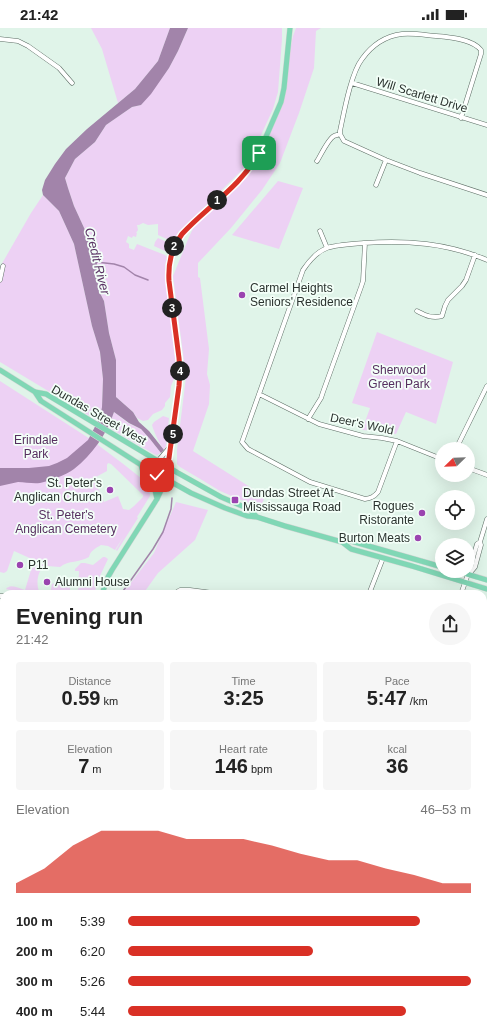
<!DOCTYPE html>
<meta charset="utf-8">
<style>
:root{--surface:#fff;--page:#f6f6f6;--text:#222;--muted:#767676;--accent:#d93025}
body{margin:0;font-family:Helvetica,sans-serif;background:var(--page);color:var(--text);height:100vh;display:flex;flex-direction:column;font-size:15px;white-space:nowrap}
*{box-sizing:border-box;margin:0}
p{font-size:13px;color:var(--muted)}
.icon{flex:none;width:22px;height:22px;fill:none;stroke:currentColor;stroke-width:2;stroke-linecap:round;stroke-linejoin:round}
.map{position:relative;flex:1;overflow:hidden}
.side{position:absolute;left:0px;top:562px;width:487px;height:444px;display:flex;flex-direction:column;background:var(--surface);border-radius:12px 12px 0 0;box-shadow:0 4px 16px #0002}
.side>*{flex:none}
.needle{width:26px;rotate:247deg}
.fabs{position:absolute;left:435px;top:414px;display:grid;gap:8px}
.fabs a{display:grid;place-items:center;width:40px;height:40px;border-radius:50%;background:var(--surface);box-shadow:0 4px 16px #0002;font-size:20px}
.pin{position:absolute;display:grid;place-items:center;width:34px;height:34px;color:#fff;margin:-17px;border-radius:8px;box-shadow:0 2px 6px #0006}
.km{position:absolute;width:20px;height:20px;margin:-10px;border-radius:50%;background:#222;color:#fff;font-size:11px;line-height:20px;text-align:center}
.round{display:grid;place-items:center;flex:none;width:42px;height:42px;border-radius:21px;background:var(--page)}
.headline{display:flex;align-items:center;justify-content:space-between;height:68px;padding:0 16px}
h1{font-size:22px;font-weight:600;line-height:30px}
.metrics{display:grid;grid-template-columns:repeat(3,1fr);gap:6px;height:68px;padding:4px 16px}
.metrics div{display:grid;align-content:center;border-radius:4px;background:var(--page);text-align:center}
.metrics b{font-size:20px;font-weight:600}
.metrics small{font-size:11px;font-weight:400}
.metrics p{font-size:11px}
.chart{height:112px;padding:8px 16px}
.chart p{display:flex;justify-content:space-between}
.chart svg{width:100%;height:72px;margin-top:4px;fill:var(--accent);opacity:.7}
ul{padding:0 16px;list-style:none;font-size:13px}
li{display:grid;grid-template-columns:64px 48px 1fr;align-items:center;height:30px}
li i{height:10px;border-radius:5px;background:var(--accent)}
.status{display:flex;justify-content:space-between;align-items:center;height:28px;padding:0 20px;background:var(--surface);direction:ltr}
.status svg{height:11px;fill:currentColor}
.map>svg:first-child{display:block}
.green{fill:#edd1f4;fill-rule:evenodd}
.water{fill:#a284aa}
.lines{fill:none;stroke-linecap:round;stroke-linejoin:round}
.stream{stroke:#a284aa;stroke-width:1.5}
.minor-casing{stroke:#5d6e65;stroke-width:5}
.major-casing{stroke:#d5d6d5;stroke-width:6}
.minor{stroke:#fff;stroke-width:4}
.major{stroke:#80d7b5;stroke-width:5}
.route-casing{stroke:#fff;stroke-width:8}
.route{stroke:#d93025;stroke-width:5}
.poi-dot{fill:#9b44b0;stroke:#f3fff8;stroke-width:1.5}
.labels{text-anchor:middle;stroke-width:3.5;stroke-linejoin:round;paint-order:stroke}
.street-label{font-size:12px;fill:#2b332f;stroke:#f3fff8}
.poi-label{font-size:12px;fill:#2b332f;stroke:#f3fff8;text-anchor:start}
.park-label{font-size:12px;fill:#562e5f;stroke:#f3fff8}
.water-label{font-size:13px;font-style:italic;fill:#5a3264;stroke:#f3fff8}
</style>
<div class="status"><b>21:42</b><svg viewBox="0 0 49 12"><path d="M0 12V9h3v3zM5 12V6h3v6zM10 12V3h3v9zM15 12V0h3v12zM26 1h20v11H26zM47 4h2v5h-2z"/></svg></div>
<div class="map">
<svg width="487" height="1006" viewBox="0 0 487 1006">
<rect width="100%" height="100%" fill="#e0f4e9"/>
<path class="green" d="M91 0H170L158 33 135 61 118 75 102 21Z
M188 0H282V11L278 64 273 81 251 129 247 137 238 146 181 202 173 212H169L158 207V196L148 197 143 195 139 197H137L138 202 136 205H137L136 209 133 208 132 210 128 208 126 214 129 216V220L134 222 137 216 165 227 167 229 165 237V245L176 336 174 351 171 358 170 369 165 375V378L162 382 153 386 148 392 143 393 137 390 133 384 116 369V332L109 305 104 273 98 261 91 215 74 178 68 160 65 150 75 131 95 114 106 97 132 79 141 77 169 40 178 23Z
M296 0H321L316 3 314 40 299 85 280 135 262 162 231 200 198 235V249L200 250 209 321 207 346 210 357 209 376 193 423 250 459 264 471 260 480 220 463 202 452 180 439 177 436V422L186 349 173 248 189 209 196 194 240 157 260 128 269 109 284 67 288 32 293 8Z
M278 153 303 160 279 221 232 207Z
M43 167 59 183 74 216 92 298 100 324 103 351 102 379 100 389 98 393 0 334V239L31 185Z
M158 210 171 216 167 224 154 218 155 214Z
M377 304 453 334 436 396 406 384 396 406 382 403 362 402 370 380 352 375Z
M0 353 98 416V417L122 435 146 454 149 461 150 468 137 489 138 490 117 523 116 522 124 508 115 522 108 518 101 517C96 520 90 523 89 529 79 535 69 532 60 539 56 539 51 538 47 538 37 540 36 556 39 563L50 566H25L6 561C10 555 19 560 25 562L34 532 14 523 7 543 4 545 0 544ZM108 435 111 436 143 467V469L134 478 129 482 123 481 118 468 104 474 94 450 107 443V437Z
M114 384 128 395 141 401 150 411 161 425 157 427 154 426 108 399Z
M163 388 169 390 166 418 164 422C160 417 154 404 152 397L154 394Z
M176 474 208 482 195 512 158 545 143 566H122L154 525Z
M103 529H105L108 531 99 550 94 566H78L79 543H75V541L81 535H85L93 537Z
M60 553 70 554V566H50L52 556 56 555Z
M483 833 487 834V861L483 859Z
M0 877 4 881V913L0 923Z
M69 1002H209L210 1006H68Z
M340 1002H480L481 1006H341Z"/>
<path class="water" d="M170 0H188L178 23 169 40 151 66 141 77 132 79 106 97 95 114 75 131 65 150 68 160 74 178 91 215 97 233 98 261 104 273 109 305 116 332V369L133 384 139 394 149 403 164 422 161 425 150 411 141 401 129 395 114 384C107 406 92 427 74 441 66 447 50 453 40 455 33 456 25 454 18 454 12 455 6 457 0 458V440H29L49 438 57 435 67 430 88 412 100 389 102 379 103 351 100 324 92 298 74 216 59 183 43 167 42 162 45 152 55 136 66 121 87 101 135 61 158 33Z"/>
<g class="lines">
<path class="stream" d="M96 234 114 236 124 239 135 247 148 252
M121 566 153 521 163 504 171 481 172 470
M483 849 487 850
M165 1002 168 1006"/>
<g class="minor-casing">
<path id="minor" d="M0 11 18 13 28 18 59 40 72 55
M352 55 487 97
M461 90 481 26V22C472 11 450 9 436 8 425 7 414 5 402 6 386 8 372 17 362 31 351 45 344 84 340 103V106L344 113 386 132 420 145 487 167
M317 133C321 127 328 111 334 108 336 107 338 107 340 106
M376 157 386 132
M320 203 327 220
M0 252 3 238
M417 283C425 287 432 291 442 288L445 278 448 272 462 258 466 252 475 227
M259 366 319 396 363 408 382 410 397 413 442 431
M308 391 321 370 323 364 361 259 363 253 365 215
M397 413 378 464C374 469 371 470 365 471L310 454 248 421 242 414 303 242C309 233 316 224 327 220 336 217 354 216 364 215 407 212 447 215 487 232
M456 421 487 358
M158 433 170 419
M468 440 487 447
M469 546 475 539 481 517 480 514
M174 566 180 562H190L213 565 214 566
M369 566 383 530
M461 566 468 546 477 516 480 514 487 491
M0 568H4
M0 871 4 874
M0 942 4 943
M220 1002 221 1006
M27 1006 29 1002"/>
</g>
<g class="major-casing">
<path id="major" d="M0 342 35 364 46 366 178 445 221 469 249 481 257 489
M35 364 41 373 141 437 191 465 225 480 247 488 257 489 285 498 342 514 351 513 442 539
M141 437 143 444 151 453 154 458 157 471
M342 514 351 521 412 538 487 561
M457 543 487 552
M102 566 108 549 112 542 157 471 163 458 169 430 179 358V330L168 242 169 233 172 222 181 206 245 146 255 132 259 125 281 74 284 60 290 0
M0 932 4 922"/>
</g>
<use href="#minor" class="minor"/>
<use href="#major" class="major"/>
</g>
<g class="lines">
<g class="route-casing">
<path id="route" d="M157 447 164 451 169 430 179 358 180 343 179 330 169 253C168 235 171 222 182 206 206 180 242 157 259 125"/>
</g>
<use href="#route" class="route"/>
</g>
<g class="poi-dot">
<circle cx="242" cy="267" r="4"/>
<circle cx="110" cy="462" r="4"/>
<rect x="231" y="468" width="8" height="8" rx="2"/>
<circle cx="422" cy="485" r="4"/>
<circle cx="418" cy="510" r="4"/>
<circle cx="20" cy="537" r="4"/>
<circle cx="47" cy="554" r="4"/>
</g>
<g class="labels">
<g class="street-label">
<text transform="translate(422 67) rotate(17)" y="4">Will Scarlett Drive</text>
<text transform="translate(99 387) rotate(30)" y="4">Dundas Street West</text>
<text transform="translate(362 396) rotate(12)" y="4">Deer's Wold</text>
</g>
<g class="poi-label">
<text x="250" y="264">Carmel Heights<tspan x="250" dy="14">Seniors' Residence</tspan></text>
<text x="102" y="459" text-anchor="end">St. Peter's<tspan x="102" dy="14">Anglican Church</tspan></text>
<text x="243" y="469">Dundas Street At<tspan x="243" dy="14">Mississauga Road</tspan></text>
<text x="414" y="482" text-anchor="end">Rogues<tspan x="414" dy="14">Ristorante</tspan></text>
<text x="410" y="514" text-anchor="end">Burton Meats</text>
<text x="28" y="541">P11</text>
<text x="55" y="558">Alumni House</text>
</g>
<g class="park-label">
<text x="399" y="346">Sherwood<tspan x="399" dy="14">Green Park</tspan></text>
<text x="36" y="416">Erindale<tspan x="36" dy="14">Park</tspan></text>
<text x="66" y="491">St. Peter's<tspan x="66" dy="14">Anglican Cemetery</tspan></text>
</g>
<g class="water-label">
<text transform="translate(98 233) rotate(76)" y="5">Credit River</text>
</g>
</g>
</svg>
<div class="fabs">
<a><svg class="needle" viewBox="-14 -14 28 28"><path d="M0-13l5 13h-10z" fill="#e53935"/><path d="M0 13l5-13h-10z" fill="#767676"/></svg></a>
<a><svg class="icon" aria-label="locate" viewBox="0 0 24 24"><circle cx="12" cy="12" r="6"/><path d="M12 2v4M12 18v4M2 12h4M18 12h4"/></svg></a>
<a><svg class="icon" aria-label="layers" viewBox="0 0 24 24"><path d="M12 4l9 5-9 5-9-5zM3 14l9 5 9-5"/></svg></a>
</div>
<div class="pin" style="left:259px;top:125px;background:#1e9e55"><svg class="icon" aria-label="arrive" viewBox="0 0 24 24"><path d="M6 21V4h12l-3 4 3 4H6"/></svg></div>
<div class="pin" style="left:157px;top:447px;background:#d93025"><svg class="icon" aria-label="check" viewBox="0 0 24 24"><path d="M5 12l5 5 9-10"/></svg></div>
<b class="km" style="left:217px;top:172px">1</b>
<b class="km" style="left:174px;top:218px">2</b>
<b class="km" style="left:172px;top:280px">3</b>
<b class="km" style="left:180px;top:343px">4</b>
<b class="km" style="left:173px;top:406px">5</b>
<section class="side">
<div class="headline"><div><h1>Evening run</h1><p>21:42</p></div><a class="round"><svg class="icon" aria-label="share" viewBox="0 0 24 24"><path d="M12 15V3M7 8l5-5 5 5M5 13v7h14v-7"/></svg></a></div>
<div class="metrics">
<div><p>Distance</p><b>0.59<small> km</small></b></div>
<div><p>Time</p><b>3:25</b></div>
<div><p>Pace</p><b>5:47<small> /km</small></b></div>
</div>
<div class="metrics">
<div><p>Elevation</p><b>7<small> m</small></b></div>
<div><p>Heart rate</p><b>146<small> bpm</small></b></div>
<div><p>kcal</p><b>36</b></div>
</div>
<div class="chart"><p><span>Elevation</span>46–53 m</p>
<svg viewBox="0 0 160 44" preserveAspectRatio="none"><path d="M0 44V38L10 29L20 15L30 6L40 6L50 6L60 11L70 11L80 11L90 15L100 20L110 24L120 24L130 29L140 33L150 38L160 38V44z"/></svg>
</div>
<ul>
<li><b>100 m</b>5:39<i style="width:85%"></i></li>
<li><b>200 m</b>6:20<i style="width:54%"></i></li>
<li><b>300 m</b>5:26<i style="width:100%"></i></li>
<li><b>400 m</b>5:44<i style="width:81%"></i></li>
</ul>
</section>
</div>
